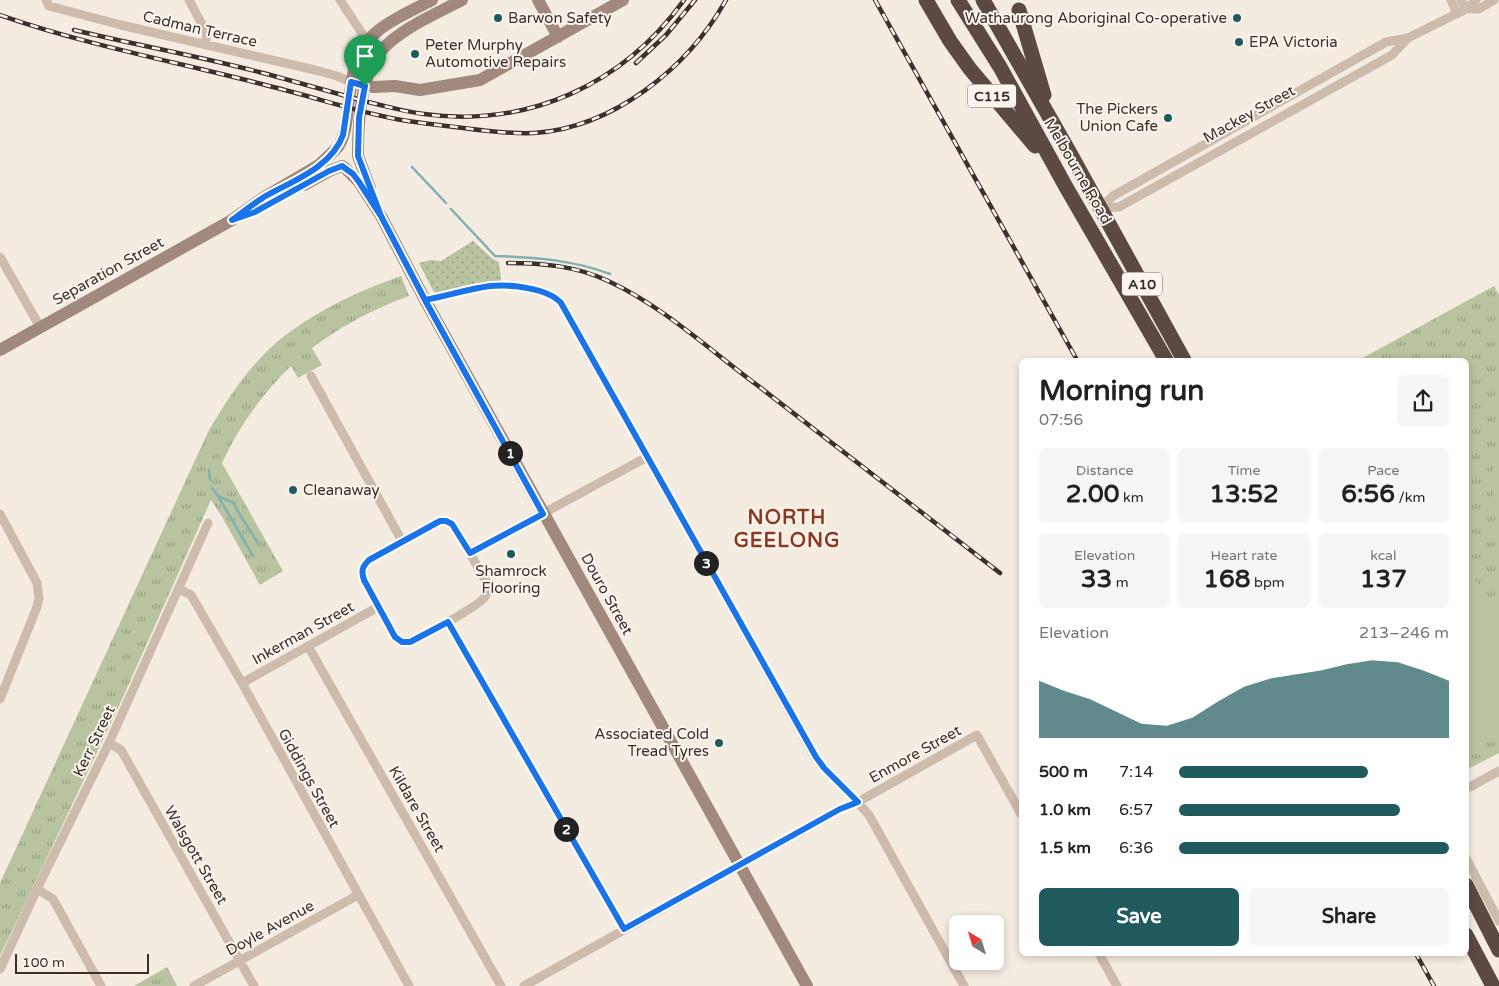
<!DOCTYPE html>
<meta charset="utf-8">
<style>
:root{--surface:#fff;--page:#f6f6f6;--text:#222;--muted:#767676;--accent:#1f5a5e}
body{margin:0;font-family:"Varela Round",sans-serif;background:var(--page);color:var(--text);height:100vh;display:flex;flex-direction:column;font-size:19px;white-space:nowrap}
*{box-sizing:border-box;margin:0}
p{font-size:16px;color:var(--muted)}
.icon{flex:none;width:28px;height:28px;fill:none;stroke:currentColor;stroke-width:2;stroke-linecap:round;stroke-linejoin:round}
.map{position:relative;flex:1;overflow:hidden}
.details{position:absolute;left:1019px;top:358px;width:450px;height:598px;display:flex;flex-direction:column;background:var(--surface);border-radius:8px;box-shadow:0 2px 8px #0003}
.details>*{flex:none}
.needle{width:32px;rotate:322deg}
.controls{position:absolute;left:949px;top:915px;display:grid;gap:10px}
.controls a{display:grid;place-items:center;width:55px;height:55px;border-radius:8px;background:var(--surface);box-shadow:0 2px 8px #0003;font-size:25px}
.scale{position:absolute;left:15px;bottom:12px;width:134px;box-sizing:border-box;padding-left:5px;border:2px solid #3b302b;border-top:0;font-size:14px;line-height:18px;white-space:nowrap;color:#3b302b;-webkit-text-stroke:4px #fbf5ee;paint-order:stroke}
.pin{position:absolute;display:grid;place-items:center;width:42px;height:42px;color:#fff;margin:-51px -21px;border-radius:50% 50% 50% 0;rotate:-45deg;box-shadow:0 0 5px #0007}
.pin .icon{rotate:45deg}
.km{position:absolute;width:25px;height:25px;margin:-12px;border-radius:50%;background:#222;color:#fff;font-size:14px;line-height:25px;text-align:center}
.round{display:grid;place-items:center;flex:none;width:52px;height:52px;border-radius:8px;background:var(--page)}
.summary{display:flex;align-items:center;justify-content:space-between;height:85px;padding:0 20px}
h1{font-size:28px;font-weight:700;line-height:38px}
.stats{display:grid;grid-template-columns:repeat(3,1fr);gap:8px;height:85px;padding:5px 20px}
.stats div{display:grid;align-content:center;border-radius:8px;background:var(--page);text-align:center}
.stats b{font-size:25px;font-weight:700}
.stats small{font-size:14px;font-weight:400}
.stats p{font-size:14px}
.chart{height:140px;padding:10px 20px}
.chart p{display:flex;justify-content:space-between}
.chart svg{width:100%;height:90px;margin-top:5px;fill:var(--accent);opacity:.7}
.primary-button{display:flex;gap:10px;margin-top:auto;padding:10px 20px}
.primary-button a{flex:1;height:58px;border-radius:8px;background:var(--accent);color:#fff;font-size:20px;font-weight:700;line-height:58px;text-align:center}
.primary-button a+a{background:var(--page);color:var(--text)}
ul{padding:0 20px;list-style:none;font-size:16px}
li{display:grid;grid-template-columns:80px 60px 1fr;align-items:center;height:38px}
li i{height:12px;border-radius:6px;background:var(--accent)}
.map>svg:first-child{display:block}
.grass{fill:url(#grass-dots)}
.park{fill:url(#park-tufts)}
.garden{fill:#b8c4a0}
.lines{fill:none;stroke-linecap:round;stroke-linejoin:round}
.stream{stroke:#7fb0b2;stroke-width:2.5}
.street{stroke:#cdbbac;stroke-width:9}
.secondary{stroke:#a18a7d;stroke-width:12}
.highway{stroke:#5c4a42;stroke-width:15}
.rail-casing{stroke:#3b302b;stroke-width:4.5}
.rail{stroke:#fbf5ee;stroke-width:2.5;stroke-dasharray:8;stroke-linecap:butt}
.route-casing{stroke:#fff;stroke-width:10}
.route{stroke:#1a73e8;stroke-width:6}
.poi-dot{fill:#1f5a5e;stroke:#fbf5ee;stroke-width:2}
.labels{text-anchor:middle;stroke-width:4;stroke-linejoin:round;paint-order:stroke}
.shield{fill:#fbf5ee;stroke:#756b66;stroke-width:1}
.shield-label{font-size:14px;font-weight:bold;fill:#3b302b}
.poi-label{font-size:15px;fill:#3b302b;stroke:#fbf5ee;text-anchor:start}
.street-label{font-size:15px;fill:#3b302b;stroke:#fbf5ee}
.district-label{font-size:20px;font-weight:bold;letter-spacing:1px;fill:#8c3b22;stroke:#fbf5ee}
</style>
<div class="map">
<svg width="1499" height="986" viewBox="0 0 1499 986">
<defs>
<pattern id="grass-dots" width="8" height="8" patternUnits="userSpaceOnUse" patternTransform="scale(1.25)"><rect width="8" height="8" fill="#b8c4a0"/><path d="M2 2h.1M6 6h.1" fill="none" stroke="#97a083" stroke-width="1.8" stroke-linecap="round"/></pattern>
<pattern id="park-tufts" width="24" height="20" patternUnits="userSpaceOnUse" patternTransform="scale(1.25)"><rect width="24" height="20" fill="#b8c4a0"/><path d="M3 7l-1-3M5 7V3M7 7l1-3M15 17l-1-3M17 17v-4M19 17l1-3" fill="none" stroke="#97a083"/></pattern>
</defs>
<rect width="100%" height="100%" fill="#f4ebe1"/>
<path class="grass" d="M473 241 493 259 499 262 502 286 437 298 419 263 431 260 441 261Z"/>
<path class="park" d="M401 276 409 296C371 310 345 324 312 348L322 365 298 378 291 366C262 394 239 426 222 463L283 571 260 585 221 515 211 500 119 706 0 956V883L209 430C228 398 248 367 277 342 310 314 360 290 401 276Z
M1494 286 1499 295V753L1466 770V360H1359Z
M167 967 177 986H134Z"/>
<path class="garden" d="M1499 443V522C1492 495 1488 470 1499 443Z
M1466 563 1499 621V726L1477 740 1466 743Z"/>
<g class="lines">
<path class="stream" d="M412 167 446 203
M451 209 495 256C534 257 573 260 610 274
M209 470 210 480
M212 488 218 496 234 503 237 510 258 543
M218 496 253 556"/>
<path class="street" d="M46 0 49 6 121 25 315 70 337 76 351 82
M189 0 207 34 205 44
M340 0 367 41
M1451 0 1457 14
M1461 0 1466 9
M1466 9H1479L1494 0
M1100 208 1113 196 1386 42 1408 38 1466 9 1476 0
M1100 208 1119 207 1392 55 1408 38
M0 257 40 327
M425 300C447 296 468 289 490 286 509 284 547 288 561 303L815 757 824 768 842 785 869 815 964 986
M311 376 402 541
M0 514 37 583 39 598 37 607 0 699
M440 521C447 521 451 523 456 529L487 583C487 588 488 593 484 598 479 605 419 640 409 641 403 643 400 640 395 637L364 580C361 571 362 567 369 560Z
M470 553 647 457
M179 589 191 595 242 683 409 986
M448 622 624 929
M308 646 501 986
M242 683 378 607
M109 743 121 750 254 986
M1466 789 1499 771
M1466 858 1499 921
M37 889 53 899 101 986
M1098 952 1117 986
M0 969 37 889 109 743 208 523
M194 986 358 895
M524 986 840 809 858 802 977 735 1021 814"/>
<path class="secondary" d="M538 0 558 37
M351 82 373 87 395 86 420 90 480 80 623 0
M338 147C347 133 347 115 349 99 351 86 353 73 356 61 367 28 404 15 432 0
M358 153C358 123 360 76 380 52 399 29 436 14 462 0
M358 156 370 188
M344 167 359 182 381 216 425 300 807 986
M304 185 329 171 342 166
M0 350 232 220 263 198 319 165 335 150"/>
<path class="highway" d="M926 0 950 41 970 69 1035 146
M958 0 1000 67 1066 187 1166 360
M983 0 1071 155 1184 360
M1019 10 1044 95
M1466 885 1499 950
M1466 935 1493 986"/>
<g class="rail-casing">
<path id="rail" d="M875 0 1077 360
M0 15C89 46 182 63 273 87 314 97 354 111 396 119 418 123 440 125 463 128 486 131 510 134 534 133 613 128 688 68 726 0
M74 30C136 45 198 56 259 72 297 82 334 93 372 103 389 107 406 112 424 114 528 128 623 85 684 0
M636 63 666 35 695 0
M508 263C542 263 577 266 608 281 661 305 710 350 757 385 838 448 919 510 1000 573
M1415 952 1434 986"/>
</g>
<use href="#rail" class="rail"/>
</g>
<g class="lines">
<g class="route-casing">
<path id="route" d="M365 86 351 82 343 135C331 168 292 181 264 197 253 204 243 212 232 220L255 212 329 171 342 166 353 174 359 182 381 216 425 300 543 514 470 553 452 524 446 521H440L369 560C362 567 361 571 364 580L395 637 402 642H410L448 622 624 929 840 809 858 802 824 768 816 757 561 303C548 288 509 284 490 286 468 289 447 296 425 300L381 216 358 156 359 118 365 86"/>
</g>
<use href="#route" class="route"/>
</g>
<g class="poi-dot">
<circle cx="498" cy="18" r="5"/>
<circle cx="1237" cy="18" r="5"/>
<circle cx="1239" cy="42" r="5"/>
<circle cx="415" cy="54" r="5"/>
<circle cx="1168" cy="118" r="5"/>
<circle cx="293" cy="490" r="5"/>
<circle cx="511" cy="554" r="5"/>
<circle cx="719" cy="743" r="5"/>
</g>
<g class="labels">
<g class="shield">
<rect x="968" y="84.5" width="48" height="23" rx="4"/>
<rect x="1122" y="272.5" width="40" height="23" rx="4"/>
</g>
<g class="shield-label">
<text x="992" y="101">C115</text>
<text x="1142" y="289">A10</text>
</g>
<g class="poi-label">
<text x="508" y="23">Barwon Safety</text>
<text x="1227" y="23" text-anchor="end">Wathaurong Aboriginal Co-operative</text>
<text x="1249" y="47">EPA Victoria</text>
<text x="425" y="50">Peter Murphy<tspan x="425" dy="17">Automotive Repairs</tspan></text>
<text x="1158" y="114" text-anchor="end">The Pickers<tspan x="1158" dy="17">Union Cafe</tspan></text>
<text x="303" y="495">Cleanaway</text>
<text x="511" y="576" text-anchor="middle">Shamrock<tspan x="511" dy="17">Flooring</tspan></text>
<text x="709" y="739" text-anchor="end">Associated Cold<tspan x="709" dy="17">Tread Tyres</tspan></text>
</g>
<g class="street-label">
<text transform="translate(200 29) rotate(13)" y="5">Cadman Terrace</text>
<text transform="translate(1249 114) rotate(-29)" y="5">Mackey Street</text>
<text transform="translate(1078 171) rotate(60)" y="5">Melbourne Road</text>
<text transform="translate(108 271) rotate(-29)" y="5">Separation Street</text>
<text transform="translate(607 594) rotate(61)" y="5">Douro Street</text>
<text transform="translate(303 633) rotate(-29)" y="5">Inkerman Street</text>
<text transform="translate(94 741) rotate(-64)" y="5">Kerr Street</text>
<text transform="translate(915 754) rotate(-29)" y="5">Enmore Street</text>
<text transform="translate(309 778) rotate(61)" y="5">Giddings Street</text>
<text transform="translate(417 809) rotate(60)" y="5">Kildare Street</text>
<text transform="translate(196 855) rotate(60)" y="5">Walsgott Street</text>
<text transform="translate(270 928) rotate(-29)" y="5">Doyle Avenue</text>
</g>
<g class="district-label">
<text x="787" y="524">NORTH<tspan x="787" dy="23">GEELONG</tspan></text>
</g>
</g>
</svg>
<div class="controls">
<a><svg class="needle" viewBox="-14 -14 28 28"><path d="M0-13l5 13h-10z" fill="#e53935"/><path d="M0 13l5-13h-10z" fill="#767676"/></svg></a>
</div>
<div class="scale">100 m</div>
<div class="pin" style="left:365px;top:86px;background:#1e9e55"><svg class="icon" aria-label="arrive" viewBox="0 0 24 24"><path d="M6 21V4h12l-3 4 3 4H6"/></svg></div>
<b class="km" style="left:510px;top:453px">1</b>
<b class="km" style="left:566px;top:829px">2</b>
<b class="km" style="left:706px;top:563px">3</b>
<section class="details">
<div class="summary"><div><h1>Morning run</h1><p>07:56</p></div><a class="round"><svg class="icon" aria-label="share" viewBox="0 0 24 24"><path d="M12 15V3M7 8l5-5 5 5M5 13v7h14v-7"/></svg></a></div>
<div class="stats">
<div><p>Distance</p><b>2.00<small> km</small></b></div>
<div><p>Time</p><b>13:52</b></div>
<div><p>Pace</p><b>6:56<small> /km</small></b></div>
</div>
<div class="stats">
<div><p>Elevation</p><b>33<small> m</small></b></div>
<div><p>Heart rate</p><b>168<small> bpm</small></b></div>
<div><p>kcal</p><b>137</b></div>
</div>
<div class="chart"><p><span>Elevation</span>213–246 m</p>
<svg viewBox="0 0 160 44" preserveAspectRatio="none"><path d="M0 44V16L10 21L20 25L30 31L40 37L50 38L60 34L70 26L80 19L90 15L100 13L110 11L120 8L130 6L140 7L150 11L160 16V44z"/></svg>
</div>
<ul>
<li><b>500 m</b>7:14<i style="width:70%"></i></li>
<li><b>1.0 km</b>6:57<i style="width:82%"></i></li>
<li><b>1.5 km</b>6:36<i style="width:100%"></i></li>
</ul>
<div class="primary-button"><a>Save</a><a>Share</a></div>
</section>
</div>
